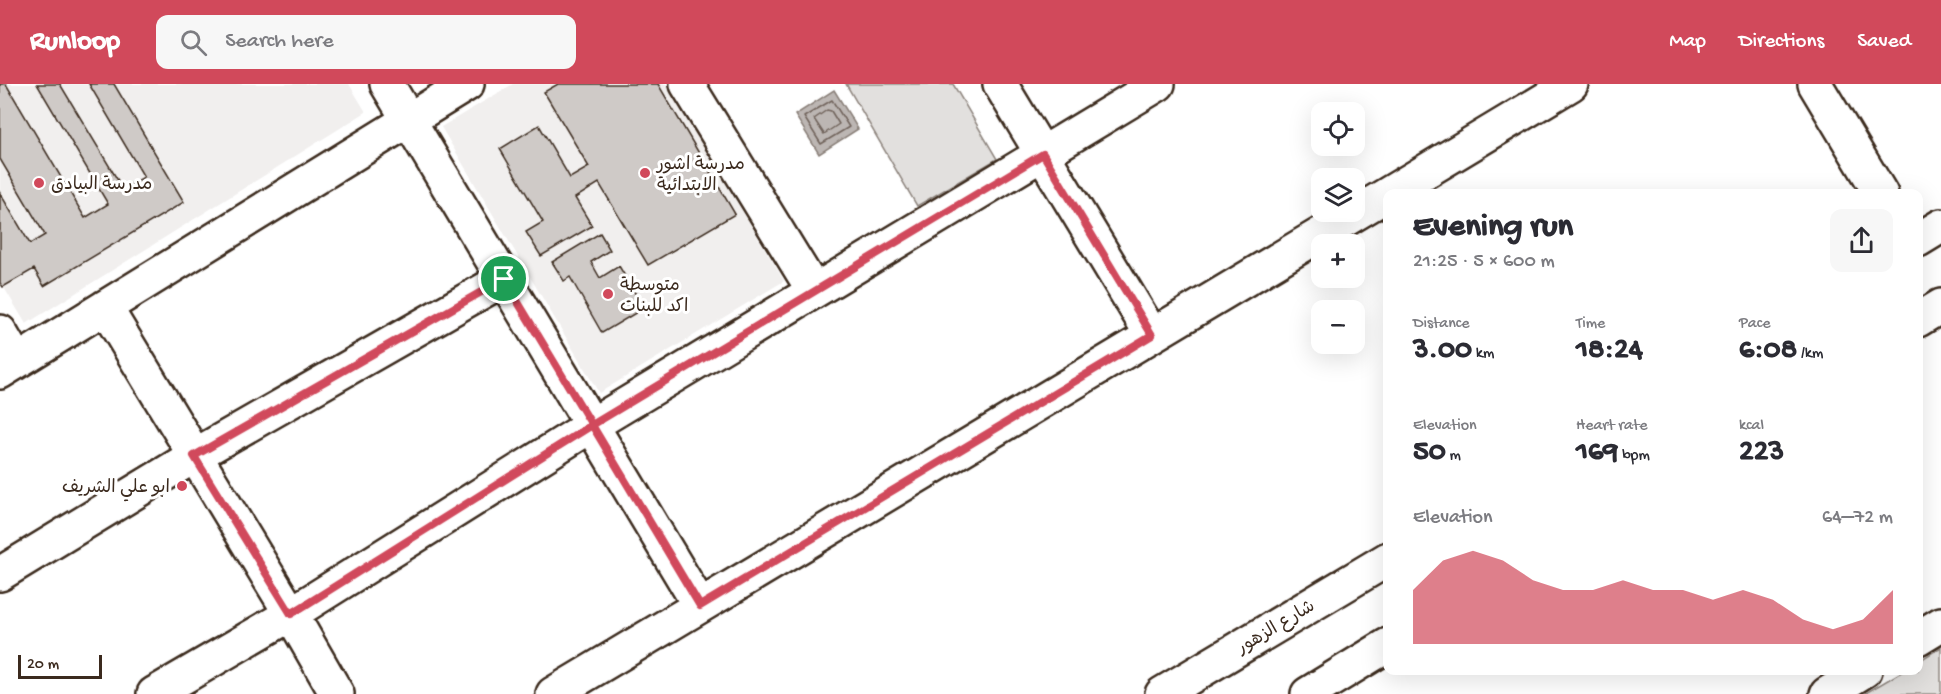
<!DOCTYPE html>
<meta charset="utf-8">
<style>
:root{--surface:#fff;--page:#f7f7f7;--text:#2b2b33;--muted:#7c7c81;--accent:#d1495b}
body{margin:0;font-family:"Gochi Hand","Playpen Sans Arabic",sans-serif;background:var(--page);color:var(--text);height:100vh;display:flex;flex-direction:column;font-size:22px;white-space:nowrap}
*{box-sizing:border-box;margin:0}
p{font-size:20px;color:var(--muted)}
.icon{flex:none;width:33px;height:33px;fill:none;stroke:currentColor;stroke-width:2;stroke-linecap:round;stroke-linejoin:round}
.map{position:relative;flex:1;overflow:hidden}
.drawer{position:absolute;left:1383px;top:105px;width:540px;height:486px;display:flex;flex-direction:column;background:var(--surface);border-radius:12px;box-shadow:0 6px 24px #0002}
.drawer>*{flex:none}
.tools{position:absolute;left:1311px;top:18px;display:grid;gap:12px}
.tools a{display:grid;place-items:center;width:54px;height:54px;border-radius:12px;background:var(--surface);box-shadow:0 6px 24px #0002;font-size:30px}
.scale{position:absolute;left:18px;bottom:15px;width:84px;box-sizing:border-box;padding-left:6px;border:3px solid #3b2a1e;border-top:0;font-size:16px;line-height:21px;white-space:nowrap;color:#3b2a1e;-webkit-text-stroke:4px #fff;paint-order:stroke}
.pin{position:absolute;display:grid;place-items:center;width:51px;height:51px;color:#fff;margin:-26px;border:3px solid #fff;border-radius:50%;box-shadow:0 2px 6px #0007}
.round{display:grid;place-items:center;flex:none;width:63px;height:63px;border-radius:12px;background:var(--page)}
.summary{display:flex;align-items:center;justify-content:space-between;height:102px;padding:0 30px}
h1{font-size:33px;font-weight:700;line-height:45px}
.metrics{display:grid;grid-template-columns:repeat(3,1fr);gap:9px;height:102px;padding:6px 30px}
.metrics div{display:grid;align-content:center}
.metrics b{font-size:30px;font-weight:700}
.metrics small{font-size:16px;font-weight:400}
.metrics p{font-size:16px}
.chart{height:168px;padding:12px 30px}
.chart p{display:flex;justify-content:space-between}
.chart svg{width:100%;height:108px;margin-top:6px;fill:var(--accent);opacity:.7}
header{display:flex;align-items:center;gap:36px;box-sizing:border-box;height:84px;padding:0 30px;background:var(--accent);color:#fff}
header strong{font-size:28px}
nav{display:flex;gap:33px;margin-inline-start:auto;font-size:21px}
.search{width:420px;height:54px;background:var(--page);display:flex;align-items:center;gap:15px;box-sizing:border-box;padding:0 21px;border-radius:12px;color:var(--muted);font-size:22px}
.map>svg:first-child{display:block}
.built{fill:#f1efee}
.green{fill:#e2e0de;stroke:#8e857e;stroke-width:1.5}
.water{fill:#bcb6b3;stroke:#887e77;stroke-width:1.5}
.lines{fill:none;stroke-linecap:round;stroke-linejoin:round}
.shore{stroke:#6f625a;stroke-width:1.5}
.building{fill:#cfcac7;stroke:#3b2a1e;stroke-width:1.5}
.minor-casing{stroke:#3b2a1e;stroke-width:38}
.tertiary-casing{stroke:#3b2a1e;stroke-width:38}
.primary-casing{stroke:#3b2a1e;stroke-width:38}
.minor{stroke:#fff;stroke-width:33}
.tertiary{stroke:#fff;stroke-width:33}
.primary{stroke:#fff;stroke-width:33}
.route-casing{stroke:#fff;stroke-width:12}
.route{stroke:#d1495b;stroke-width:8}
.poi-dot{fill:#d1495b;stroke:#fff;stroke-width:2}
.labels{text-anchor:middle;stroke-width:6;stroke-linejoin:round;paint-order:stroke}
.poi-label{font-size:18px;fill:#3b2a1e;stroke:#fff;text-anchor:start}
.street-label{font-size:18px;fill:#3b2a1e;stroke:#fff}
</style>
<header>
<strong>Runloop</strong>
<div class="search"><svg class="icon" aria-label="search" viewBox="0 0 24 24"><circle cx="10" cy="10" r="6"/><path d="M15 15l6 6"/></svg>Search here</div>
<nav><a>Map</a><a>Directions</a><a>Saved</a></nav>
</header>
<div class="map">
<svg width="1941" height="610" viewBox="0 0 1941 610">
<rect width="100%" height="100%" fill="#fff"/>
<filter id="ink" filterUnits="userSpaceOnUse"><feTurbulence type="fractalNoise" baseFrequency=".0167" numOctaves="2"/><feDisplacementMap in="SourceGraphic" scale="12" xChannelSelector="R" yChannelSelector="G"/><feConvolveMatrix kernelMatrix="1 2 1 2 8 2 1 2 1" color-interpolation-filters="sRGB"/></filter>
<g filter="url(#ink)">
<path class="built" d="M0 0H349L366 28 26 240 0 197Z
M513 0H666L784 197 599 309 441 43Z"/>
<path class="green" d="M846 0H953L997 75 917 122Z
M1941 563V610H1864L1903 587 1918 586 1919 577Z"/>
<path class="water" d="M834 6 858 45 819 70 795 31Z"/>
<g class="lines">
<path class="shore" d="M832 16 849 43 821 60 804 33Z
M827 26 831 27 839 40 824 50 814 35Z"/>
</g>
<path class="building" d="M0 0H6L85 134 108 120 37 0H60L123 105 144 93 89 0H114L184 118 44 202 34 185 3 203 0 199V109L30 160 45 151 0 75Z
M558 0H658L735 130 648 181 599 99 575 114 592 142 541 172 526 148 543 138 500 65 539 41 570 94 589 83 544 8Z
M600 149 610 166 591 178 600 194 619 182 644 224 602 249 570 193 564 197 552 178Z"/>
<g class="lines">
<g class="minor-casing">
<path id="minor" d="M387 0 700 522
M687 0 814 207
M1000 0 1152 251
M1388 110 1571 0
M105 223 291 530 337 610
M0 248 17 277
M0 288 467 0
M0 490 194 372 504 195
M1918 554 1941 540
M154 610 291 530 592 341 1158 0
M553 610 1388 110
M1827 610 1865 586"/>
</g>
<g class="tertiary-casing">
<path id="tertiary" d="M1815 0 1881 110"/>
</g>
<g class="primary-casing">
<path id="primary" d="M1918 156 1941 142
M1918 236 1941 222
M1162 610 1388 475
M1308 610 1388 561"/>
</g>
<use href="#minor" class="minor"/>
<use href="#tertiary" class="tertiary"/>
<use href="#primary" class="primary"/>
</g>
</g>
<g class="lines" filter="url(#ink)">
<g class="route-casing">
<path id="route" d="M504 195 194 372 291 530 592 341 700 522 1152 251 1043 70 592 341 504 195"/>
</g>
<use href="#route" class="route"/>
</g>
<g class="poi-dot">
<circle cx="645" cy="89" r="6"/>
<circle cx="39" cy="99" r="6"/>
<circle cx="608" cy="210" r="6"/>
<circle cx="182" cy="402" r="6"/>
</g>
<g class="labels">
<g class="poi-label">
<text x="657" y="85">مدرسة اشور<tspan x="657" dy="21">الابتدائية</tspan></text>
<text x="51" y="105">مدرسة البيادق</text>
<text x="620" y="206">متوسطة<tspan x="620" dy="21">اكد للبنات</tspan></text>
<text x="170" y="408" text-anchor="end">ابو علي الشريف</text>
</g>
<g class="street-label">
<text transform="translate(1275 542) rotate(-31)" y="6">شارع الزهور</text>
</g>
</g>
</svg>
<div class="tools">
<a><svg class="icon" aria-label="locate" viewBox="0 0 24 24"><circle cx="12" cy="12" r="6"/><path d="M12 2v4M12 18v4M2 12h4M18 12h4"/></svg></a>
<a><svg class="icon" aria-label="layers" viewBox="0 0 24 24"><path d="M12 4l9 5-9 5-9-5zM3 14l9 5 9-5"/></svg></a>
<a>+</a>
<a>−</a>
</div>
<div class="scale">20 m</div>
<div class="pin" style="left:504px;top:195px;background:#1e9e55"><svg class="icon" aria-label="arrive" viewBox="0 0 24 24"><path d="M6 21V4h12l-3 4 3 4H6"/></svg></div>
<section class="drawer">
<div class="summary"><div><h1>Evening run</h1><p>21:25 · 5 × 600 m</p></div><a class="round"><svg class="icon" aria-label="share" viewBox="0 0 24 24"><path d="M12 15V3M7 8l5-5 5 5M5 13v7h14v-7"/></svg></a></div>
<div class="metrics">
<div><p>Distance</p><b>3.00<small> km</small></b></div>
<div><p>Time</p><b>18:24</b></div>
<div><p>Pace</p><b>6:08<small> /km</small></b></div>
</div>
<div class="metrics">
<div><p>Elevation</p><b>50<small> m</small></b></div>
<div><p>Heart rate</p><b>169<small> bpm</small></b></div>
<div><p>kcal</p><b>223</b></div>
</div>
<div class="chart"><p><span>Elevation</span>64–72 m</p>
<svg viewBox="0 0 160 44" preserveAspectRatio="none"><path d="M0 44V22L10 10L20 6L30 10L40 18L50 22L60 22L70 18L80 22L90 22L100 26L110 22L120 26L130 34L140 38L150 34L160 22V44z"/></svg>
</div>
</section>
</div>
